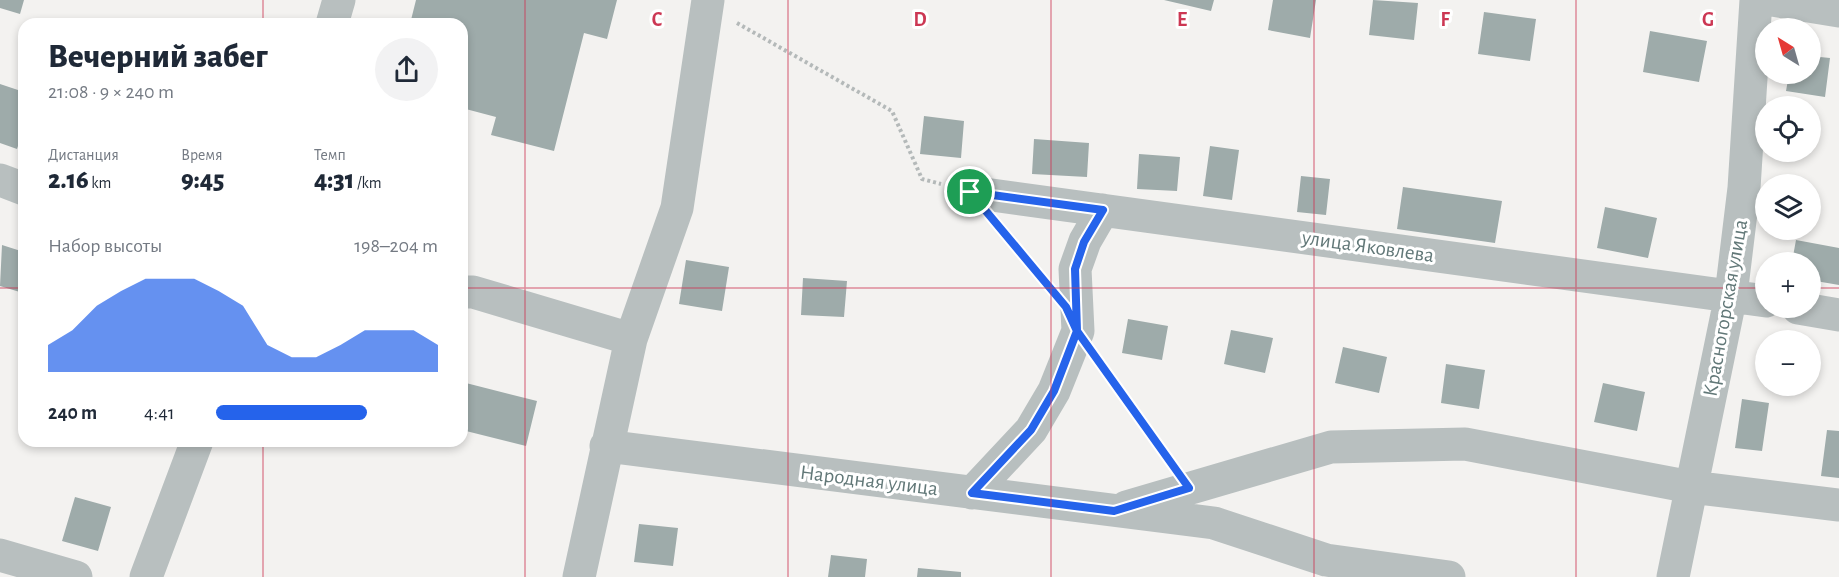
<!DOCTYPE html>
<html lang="ru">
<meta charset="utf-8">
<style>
:root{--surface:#fff;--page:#f2f2f3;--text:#1f2937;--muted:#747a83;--accent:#2563eb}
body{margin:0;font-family:"Alegreya Sans",sans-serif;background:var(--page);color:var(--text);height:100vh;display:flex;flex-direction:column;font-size:22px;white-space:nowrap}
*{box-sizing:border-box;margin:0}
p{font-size:20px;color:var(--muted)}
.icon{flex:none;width:33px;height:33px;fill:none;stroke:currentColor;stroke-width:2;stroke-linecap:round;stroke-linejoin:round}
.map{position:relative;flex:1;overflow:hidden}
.sheet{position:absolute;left:18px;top:18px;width:450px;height:429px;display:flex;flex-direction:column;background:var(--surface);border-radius:18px;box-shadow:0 3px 9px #0003}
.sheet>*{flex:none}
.needle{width:39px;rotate:323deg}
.fabs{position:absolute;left:1755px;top:18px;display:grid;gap:12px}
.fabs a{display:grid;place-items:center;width:66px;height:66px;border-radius:50%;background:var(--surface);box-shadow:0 3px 9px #0003;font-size:30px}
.pin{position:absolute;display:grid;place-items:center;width:51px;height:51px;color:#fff;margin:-26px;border:3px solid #fff;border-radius:50%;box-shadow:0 2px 6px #0007}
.round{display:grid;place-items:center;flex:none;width:63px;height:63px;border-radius:32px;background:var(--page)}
.head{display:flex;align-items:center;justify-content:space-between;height:102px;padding:0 30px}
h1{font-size:33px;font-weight:800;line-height:45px}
.metrics{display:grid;grid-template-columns:repeat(3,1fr);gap:9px;height:102px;padding:6px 30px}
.metrics div{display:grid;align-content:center}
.metrics b{font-size:26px;font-weight:800}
.metrics small{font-size:16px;font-weight:400}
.metrics p{font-size:16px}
.chart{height:168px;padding:12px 30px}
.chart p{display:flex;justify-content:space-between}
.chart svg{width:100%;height:108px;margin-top:6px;fill:var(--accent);opacity:.7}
ul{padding:0 30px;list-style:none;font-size:20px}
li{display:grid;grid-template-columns:96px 72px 1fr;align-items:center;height:45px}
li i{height:15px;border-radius:8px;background:var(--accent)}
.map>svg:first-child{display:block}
.building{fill:#9eabaa}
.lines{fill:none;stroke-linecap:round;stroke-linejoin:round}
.path{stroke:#b4b9b9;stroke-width:4;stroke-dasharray:3 3;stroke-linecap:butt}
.minor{stroke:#b8bfbf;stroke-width:33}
.route-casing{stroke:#fff;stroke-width:12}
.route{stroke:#2563eb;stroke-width:8}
.grid{fill:none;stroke:#cc3753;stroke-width:1.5;stroke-opacity:0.55}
.labels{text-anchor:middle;stroke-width:6;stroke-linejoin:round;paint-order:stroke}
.street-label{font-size:21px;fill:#627878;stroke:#fff}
.grid-label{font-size:20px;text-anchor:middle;font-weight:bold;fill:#cc3753;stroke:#fff;stroke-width:6;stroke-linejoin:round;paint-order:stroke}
</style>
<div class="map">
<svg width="1839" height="577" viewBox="0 0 1839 577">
<rect width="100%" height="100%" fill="#f3f2f0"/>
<path class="building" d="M0 0H24L20 14 0 8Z
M416 0H617L607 39 584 33 554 151 491 135 496 117 462 108V24H410Z
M1164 0H1214L1211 11Z
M1273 0H1316L1310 38 1268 30Z
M1373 0 1418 3 1414 40 1369 35Z
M1484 12 1536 19 1530 61 1478 54Z
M1650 31 1707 41 1699 82 1643 72Z
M1810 56 1830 58 1825 97 1786 91 1789 74H1810Z
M0 84 24 92V128L17 149 0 143Z
M924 116 964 121 961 158 920 154Z
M1034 139 1089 143 1087 177 1032 174Z
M1210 146 1239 150 1232 200 1203 196Z
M1139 154 1180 157 1177 191 1137 189Z
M1301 176 1330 179 1326 215 1297 212Z
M1403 187 1502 201 1495 243 1397 229Z
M1605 207 1657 218 1648 258 1597 248Z
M1796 240 1839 248V285L1810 280V262H1792Z
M2 245 24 252 23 293 0 286Z
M686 260 729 267 722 311 679 304Z
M803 278 847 281 844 317 801 315Z
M1128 319 1168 326 1162 360 1122 353Z
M1231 330 1273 338 1265 373 1224 364Z
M1343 347 1387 357 1379 393 1335 383Z
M1446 364 1485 370 1479 409 1441 403Z
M462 382 537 401 526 446 462 430Z
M1603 383 1645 392 1637 431 1594 422Z
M1742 399 1769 403 1762 451 1735 448Z
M1827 430 1839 431V478L1821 476Z
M75 497 111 507 98 551 62 541Z
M639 524 678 528 673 566 634 562Z
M831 555 867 559 865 577H828Z
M918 568 961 572V577H917Z"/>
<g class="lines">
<path class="path" d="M737 23 892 111 922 179 941 184
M1002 229 1043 279
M1099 361 1172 463"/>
<path class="minor" d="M1772 0 1839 11
M332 24 339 0
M0 180 24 189
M970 192 1766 301
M462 292H473L631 339
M1798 308 1839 315
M606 446 1214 523 1326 560 1449 577
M972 493 1031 430 1054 391 1078 331 1075 269 1085 241 1103 210
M1126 507 1331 447 1465 444 1691 487 1839 505
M0 555 76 577
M146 577 197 441
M579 577 631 339 677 208 708 0
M1673 577 1731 295 1744 188 1756 0"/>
</g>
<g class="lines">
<g class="route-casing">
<path id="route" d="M970 192 1066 307 1077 331 1054 391 1031 430 972 493 1114 511 1189 488 1077 331 1075 269 1084 242 1103 210 970 192"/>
</g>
<use href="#route" class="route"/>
</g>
<path class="grid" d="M263 0V24M525 0V577M788 0V577M1051 0V577M1314 0V577M1576 0V577M0 288H24M462 288H1766M1810 288H1839M263 441V577"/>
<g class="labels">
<g class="street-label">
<text transform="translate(1368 246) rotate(8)" y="7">улица Яковлева</text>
<text transform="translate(1725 308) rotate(-80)" y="7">Красногорская улица</text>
<text transform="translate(869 480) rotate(7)" y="7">Народная улица</text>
</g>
</g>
<g class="grid-label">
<text x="657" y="26">C</text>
<text x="920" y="26">D</text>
<text x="1182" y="26">E</text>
<text x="1445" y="26">F</text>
<text x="1708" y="26">G</text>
</g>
</svg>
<div class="fabs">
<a><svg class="needle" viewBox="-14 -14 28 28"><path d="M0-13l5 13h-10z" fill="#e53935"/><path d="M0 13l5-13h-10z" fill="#747a83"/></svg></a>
<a><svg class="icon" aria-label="locate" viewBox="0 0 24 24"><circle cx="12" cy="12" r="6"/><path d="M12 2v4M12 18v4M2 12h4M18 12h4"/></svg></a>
<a><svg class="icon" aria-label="layers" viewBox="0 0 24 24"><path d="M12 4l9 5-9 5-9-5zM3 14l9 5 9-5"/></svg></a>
<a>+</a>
<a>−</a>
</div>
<div class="pin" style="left:970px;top:192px;background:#1e9e55"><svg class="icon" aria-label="arrive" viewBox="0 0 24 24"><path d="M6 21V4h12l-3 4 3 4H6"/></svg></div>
<section class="sheet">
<div class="head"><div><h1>Вечерний забег</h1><p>21:08 · 9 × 240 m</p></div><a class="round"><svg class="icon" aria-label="share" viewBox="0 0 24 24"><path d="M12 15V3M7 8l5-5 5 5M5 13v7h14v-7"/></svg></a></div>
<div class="metrics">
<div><p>Дистанция</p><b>2.16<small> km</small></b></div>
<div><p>Время</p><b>9:45</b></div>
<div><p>Темп</p><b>4:31<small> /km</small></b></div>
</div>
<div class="chart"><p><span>Набор высоты</span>198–204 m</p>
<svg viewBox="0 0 160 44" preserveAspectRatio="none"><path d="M0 44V33L10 27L20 17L30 11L40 6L50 6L60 6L70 11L80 17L90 33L100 38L110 38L120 33L130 27L140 27L150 27L160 33V44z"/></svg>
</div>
<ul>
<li><b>240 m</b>4:41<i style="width:68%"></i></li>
</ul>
</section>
</div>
